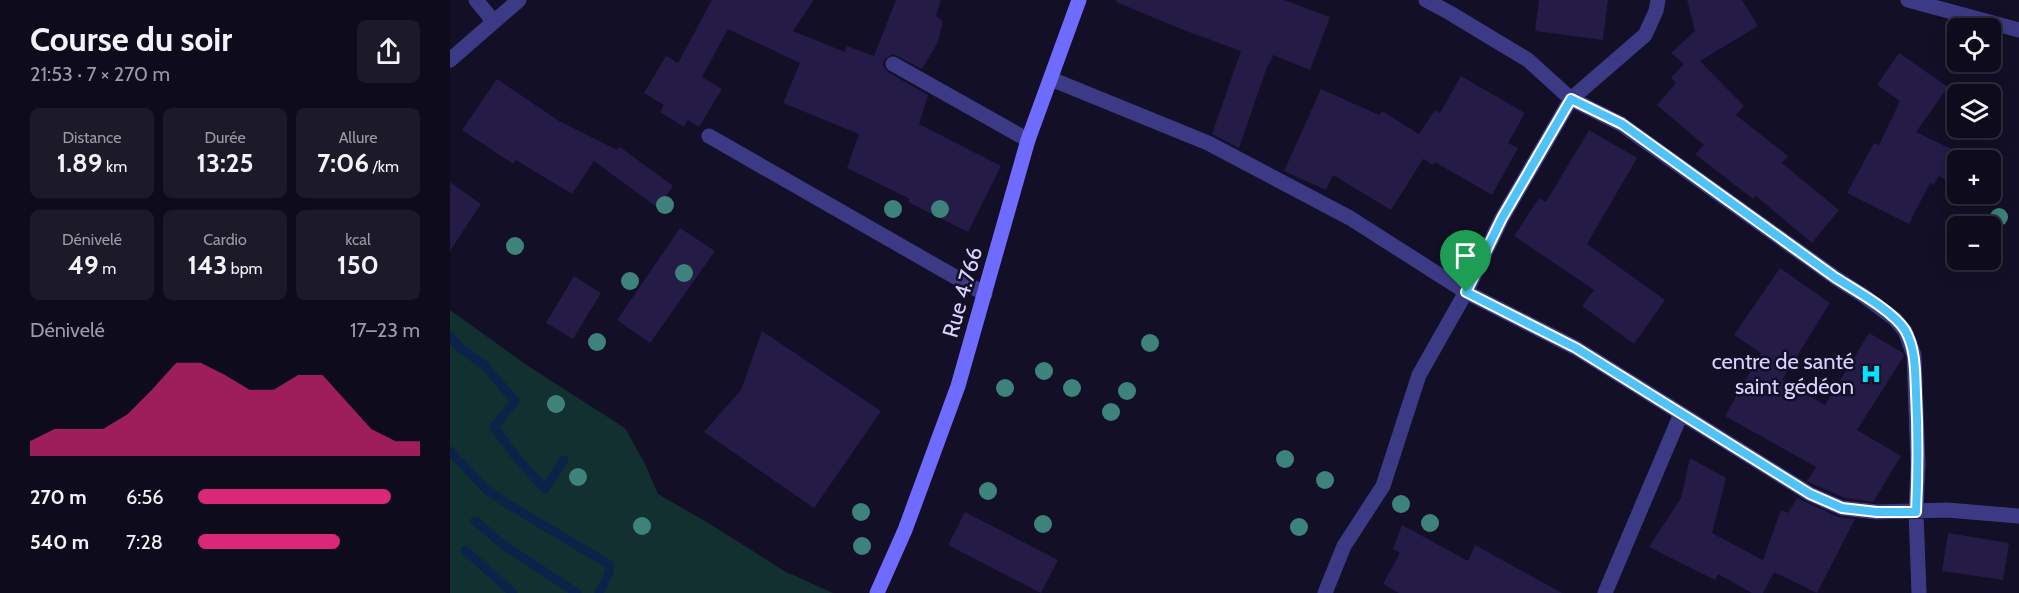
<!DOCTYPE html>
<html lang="fr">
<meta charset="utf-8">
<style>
:root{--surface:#0e0b1c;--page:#1c1929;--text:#f1f3f6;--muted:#9b9ba3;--line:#2e2b3b;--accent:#db2777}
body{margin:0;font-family:Cabin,sans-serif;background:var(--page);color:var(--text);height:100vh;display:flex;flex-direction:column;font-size:22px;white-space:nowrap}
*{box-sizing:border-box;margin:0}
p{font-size:20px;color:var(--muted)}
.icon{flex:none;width:33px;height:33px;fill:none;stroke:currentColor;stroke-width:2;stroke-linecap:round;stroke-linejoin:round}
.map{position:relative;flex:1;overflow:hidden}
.sheet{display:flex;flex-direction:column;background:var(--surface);width:450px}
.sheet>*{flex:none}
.tools{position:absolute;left:1497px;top:18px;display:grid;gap:12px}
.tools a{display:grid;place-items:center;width:54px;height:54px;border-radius:9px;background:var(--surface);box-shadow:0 3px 15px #0003,0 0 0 2px var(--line);font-size:30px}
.pin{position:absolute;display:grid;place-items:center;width:51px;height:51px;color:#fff;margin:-62px -26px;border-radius:50% 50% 50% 0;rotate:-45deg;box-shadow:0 0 6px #0007}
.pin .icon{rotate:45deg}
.round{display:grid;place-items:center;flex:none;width:63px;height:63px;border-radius:9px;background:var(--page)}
.overview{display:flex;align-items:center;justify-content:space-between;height:102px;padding:0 30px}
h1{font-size:33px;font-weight:700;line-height:45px}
.metrics{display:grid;grid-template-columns:repeat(3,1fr);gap:9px;height:102px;padding:6px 30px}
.metrics div{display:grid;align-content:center;border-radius:9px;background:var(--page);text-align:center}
.metrics b{font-size:26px;font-weight:700}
.metrics small{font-size:16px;font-weight:400}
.metrics p{font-size:16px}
.chart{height:168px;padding:12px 30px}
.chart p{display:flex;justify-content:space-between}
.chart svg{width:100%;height:108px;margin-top:6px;fill:var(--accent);opacity:.7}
ul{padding:0 30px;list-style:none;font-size:20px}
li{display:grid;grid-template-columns:96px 72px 1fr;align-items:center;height:45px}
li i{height:15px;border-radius:8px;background:var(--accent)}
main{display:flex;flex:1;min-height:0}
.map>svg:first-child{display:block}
.green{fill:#12302f}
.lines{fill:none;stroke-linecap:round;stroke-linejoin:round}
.stream{stroke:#0c2248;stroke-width:9}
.building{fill:#241b47}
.street{stroke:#3d3a85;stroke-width:15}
.secondary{stroke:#6f6bff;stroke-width:15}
.tree{fill:#3d827b}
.route-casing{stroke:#fff;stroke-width:12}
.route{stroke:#4fc3f7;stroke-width:8}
.labels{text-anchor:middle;stroke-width:5;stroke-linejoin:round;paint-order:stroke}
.street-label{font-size:22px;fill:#d9d4ff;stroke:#130f26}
.poi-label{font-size:22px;fill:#d9d4ff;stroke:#130f26;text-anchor:end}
</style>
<main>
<section class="sheet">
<div class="overview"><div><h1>Course du soir</h1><p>21:53 · 7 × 270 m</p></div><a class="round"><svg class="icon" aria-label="share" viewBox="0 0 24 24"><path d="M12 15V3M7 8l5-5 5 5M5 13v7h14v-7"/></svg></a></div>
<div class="metrics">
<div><p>Distance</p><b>1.89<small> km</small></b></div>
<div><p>Durée</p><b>13:25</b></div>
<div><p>Allure</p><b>7:06<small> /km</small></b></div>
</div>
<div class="metrics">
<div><p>Dénivelé</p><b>49<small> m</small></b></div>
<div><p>Cardio</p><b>143<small> bpm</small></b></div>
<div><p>kcal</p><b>150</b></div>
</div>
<div class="chart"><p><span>Dénivelé</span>17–23 m</p>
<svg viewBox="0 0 160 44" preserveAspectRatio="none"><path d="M0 44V38L10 33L20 33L30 33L40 27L50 17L60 6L70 6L80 11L90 17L100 17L110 11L120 11L130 22L140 33L150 38L160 38V44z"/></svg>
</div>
<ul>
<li><b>270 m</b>6:56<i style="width:87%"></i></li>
<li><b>540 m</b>7:28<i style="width:64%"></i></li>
</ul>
</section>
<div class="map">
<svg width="1569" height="593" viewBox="0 0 1569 593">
<rect width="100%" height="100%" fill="#130f26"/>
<path class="green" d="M0 310 78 366 175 428 195 464 208 494 260 524 334 571 383 593H0Z"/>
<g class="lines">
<path class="stream" d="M0 336 9 347 34 365 65 401 44 427 67 458 95 489 114 460
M0 451 36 489 56 503 160 565 158 575 149 593
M25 521 55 546 127 593
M15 550 63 593"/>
</g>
<path class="building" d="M262 0H364L343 31 395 52 397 46 424 56 446 0H491L486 16 493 21 488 42 472 69 443 54 435 59 433 65 438 72 478 95 469 124 551 166 518 232 458 202 460 199 397 168 409 134 333 103 350 63 278 29 252 77 272 89 249 127 238 120 234 127 210 112 214 105 194 93 216 56 228 63Z
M666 0H834L880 17 860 70 823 55 819 65 818 64 789 148 762 134 791 51 736 31 666 2Z
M1089 0H1158L1153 40 1085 31Z
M1237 0H1292L1308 26 1250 61 1294 106 1286 115 1338 156 1332 163 1389 210 1362 243 1306 196 1303 199 1245 154 1254 145 1207 105 1226 83 1221 78 1234 64 1221 53 1245 31Z
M1449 53 1498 87 1466 132 1508 152V186L1489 176 1484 185 1480 183 1459 224 1397 193 1424 143 1429 145 1450 101 1427 85Z
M1011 76 1075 113 1058 143 1068 148 1042 195 985 162 983 165 973 159 941 210 883 175 876 190 834 171 871 89 929 115 932 111 969 134 985 110 990 113Z
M47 79 109 121 167 150 170 147 223 186 208 208 144 161 122 194 66 160 63 164 12 130Z
M1139 130 1187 158 1137 244 1215 300 1184 344 1132 306 1144 290 1064 236 1089 198 1096 202Z
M0 182 31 204 0 251Z
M230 228 265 251 200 343 167 320Z
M1330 268 1380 303 1332 380 1375 405 1419 333 1453 353 1454 356 1407 430 1451 456 1423 502 1395 498 1365 485 1357 481 1366 467 1275 416 1311 353 1284 335Z
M124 276 151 293 123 339 96 323Z
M312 331 431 411 364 508 254 432 291 390Z
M1240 458 1276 478 1262 533 1313 560 1331 510 1338 513 1347 498 1388 517 1405 519 1367 593 1324 572 1313 593H1302L1268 574 1265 580 1199 547 1231 498Z
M515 512 608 560 591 593 498 545Z
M952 525 1018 561 1025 545 1112 593H949L933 584 950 553 943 549Z
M1498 533 1559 543 1553 580 1492 571Z"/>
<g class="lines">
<path class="street" d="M26 0 44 22
M976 0 1000 13 1078 60 1121 99 1171 124 1386 278 1414 296 1445 319 1455 331 1464 355 1468 464 1466 512 1469 593
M1458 0 1569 30
M0 60 69 0
M443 64 578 140
M601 79 758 143 900 218 1016 292 1126 348 1360 494 1392 508 1427 512 1497 510 1569 516
M259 136 535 294
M875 593 894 546 933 486 969 375 1016 292 1052 218 1121 99 1195 35 1206 11 1208 0
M1155 593 1231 414"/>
<path class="secondary" d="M427 593 455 530 508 386 578 140 629 0"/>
</g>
<g class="tree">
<circle cx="215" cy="205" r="9"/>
<circle cx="443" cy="209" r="9"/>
<circle cx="490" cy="209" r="9"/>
<circle cx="1549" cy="217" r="9"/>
<circle cx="65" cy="246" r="9"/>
<circle cx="234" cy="273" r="9"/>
<circle cx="180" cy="281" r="9"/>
<circle cx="147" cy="342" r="9"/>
<circle cx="700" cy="343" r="9"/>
<circle cx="594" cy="371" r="9"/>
<circle cx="555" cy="388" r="9"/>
<circle cx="622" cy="388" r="9"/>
<circle cx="677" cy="391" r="9"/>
<circle cx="106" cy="404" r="9"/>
<circle cx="661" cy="412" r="9"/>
<circle cx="835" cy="459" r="9"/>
<circle cx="128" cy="477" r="9"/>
<circle cx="875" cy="480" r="9"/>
<circle cx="538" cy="491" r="9"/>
<circle cx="951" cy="504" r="9"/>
<circle cx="411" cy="512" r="9"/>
<circle cx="980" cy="523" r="9"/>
<circle cx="593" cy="524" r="9"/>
<circle cx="192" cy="526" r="9"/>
<circle cx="849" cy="527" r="9"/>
<circle cx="412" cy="546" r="9"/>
</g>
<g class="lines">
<g class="route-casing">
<path id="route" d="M1121 99 1172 124 1386 278C1405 290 1443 311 1455 330 1466 349 1465 372 1466 393 1468 433 1468 472 1466 512H1427L1392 508 1360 494 1126 348 1016 292 1052 218Z"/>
</g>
<use href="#route" class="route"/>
</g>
<defs>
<g id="hospital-bare" transform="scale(1.62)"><path d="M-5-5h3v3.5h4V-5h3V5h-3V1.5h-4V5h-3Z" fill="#00e5ff" stroke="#130f26" stroke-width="2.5" paint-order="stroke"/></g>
</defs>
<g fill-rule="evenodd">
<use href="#hospital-bare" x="1421" y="374"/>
</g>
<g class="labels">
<g class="street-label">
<text transform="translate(512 292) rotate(-74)" y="8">Rue 4.766</text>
</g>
<g class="poi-label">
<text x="1404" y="369">centre de santé<tspan x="1404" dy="25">saint gédéon</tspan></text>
</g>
</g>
</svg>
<div class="tools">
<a><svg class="icon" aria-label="locate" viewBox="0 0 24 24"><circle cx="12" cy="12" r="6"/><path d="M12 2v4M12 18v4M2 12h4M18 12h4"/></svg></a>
<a><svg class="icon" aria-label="layers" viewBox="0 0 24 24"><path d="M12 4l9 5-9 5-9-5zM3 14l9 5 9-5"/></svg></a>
<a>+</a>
<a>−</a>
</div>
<div class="pin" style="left:1016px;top:292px;background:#1e9e55"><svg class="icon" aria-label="arrive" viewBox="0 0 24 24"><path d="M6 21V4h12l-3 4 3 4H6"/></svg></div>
</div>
</main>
